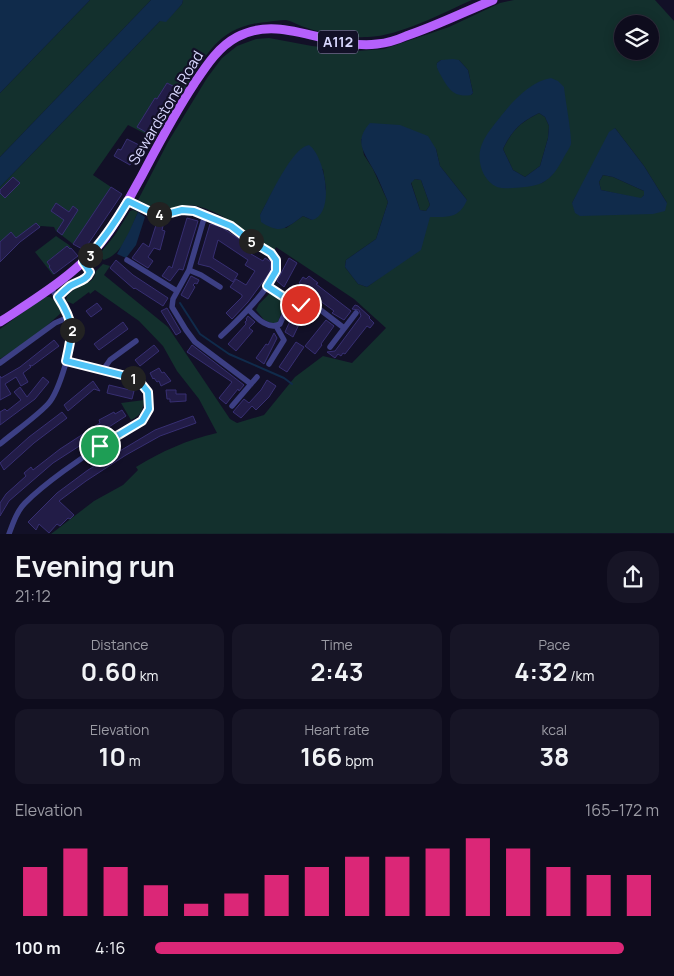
<!DOCTYPE html>
<meta charset="utf-8">
<style>
:root{--surface:#0e0c1d;--page:#171526;--text:#f1f3f6;--muted:#9b9ba4;--line:#2e2c3b;--accent:#db2777}
body{margin:0;font-family:Manrope,sans-serif;background:var(--page);color:var(--text);height:100vh;display:flex;flex-direction:column;font-size:19px;white-space:nowrap}
*{box-sizing:border-box;margin:0}
p{font-size:16px;color:var(--muted)}
.icon{flex:none;width:28px;height:28px;fill:none;stroke:currentColor;stroke-width:2;stroke-linecap:round;stroke-linejoin:round}
.map{position:relative;height:534px;overflow:hidden}
.drawer{display:flex;flex-direction:column;background:var(--surface);flex:1}
.drawer>*{flex:none}
.tools{position:absolute;left:614px;top:15px;display:grid;gap:10px}
.tools a{display:grid;place-items:center;width:45px;height:45px;border-radius:50%;background:var(--surface);box-shadow:0 2px 12px #0003,0 0 0 1px var(--line);font-size:25px}
.pin{position:absolute;display:grid;place-items:center;width:42px;height:42px;color:#fff;margin:-21px;border:2px solid #fff;border-radius:50%;box-shadow:0 1px 5px #0007}
.km{position:absolute;width:25px;height:25px;margin:-12px;border-radius:50%;background:#222;color:#fff;font-size:14px;line-height:25px;text-align:center}
.round{display:grid;place-items:center;flex:none;width:52px;height:52px;border-radius:20px;background:var(--page)}
.head{display:flex;align-items:center;justify-content:space-between;height:85px;padding:0 15px}
h1{font-size:28px;font-weight:700;line-height:38px}
.figures{display:grid;grid-template-columns:repeat(3,1fr);gap:8px;height:85px;padding:5px 15px}
.figures div{display:grid;align-content:center;border-radius:12px;background:var(--page);text-align:center}
.figures b{font-size:25px;font-weight:700}
.figures small{font-size:14px;font-weight:400}
.figures p{font-size:14px}
.chart{height:140px;padding:10px 15px}
.chart p{display:flex;justify-content:space-between}
.chart svg{width:100%;height:90px;margin-top:5px;stroke:var(--accent);stroke-width:6}
ul{padding:0 15px;list-style:none;font-size:16px}
li{display:grid;grid-template-columns:80px 60px 1fr;align-items:center;height:38px}
li i{height:12px;border-radius:6px;background:var(--accent)}
.map>svg:first-child{display:block}
.green{fill:#13302d;fill-rule:evenodd}
.water{fill:#102b4b;fill-rule:evenodd}
.lines{fill:none;stroke-linecap:round;stroke-linejoin:round}
.stream{stroke:#102b4b;stroke-width:2}
.building{fill:#221c47;stroke:#372f72}
.street{stroke:#3c3f84;stroke-width:5.5}
.primary{stroke:#b560fb;stroke-width:9}
.route-casing{stroke:#fff;stroke-width:10}
.route{stroke:#4fc3f7;stroke-width:6}
.labels{text-anchor:middle;stroke-width:4.5;stroke-linejoin:round;paint-order:stroke}
.shield{fill:#121027;stroke:#9d9bbe;stroke-width:1}
.shield-label{font-size:14px;font-weight:bold;fill:#d8d7fe}
.street-label{font-size:15px;fill:#d8d7fe;stroke:#121027}
</style>
<div class="map">
<svg width="674" height="534" viewBox="0 0 674 534">
<rect width="100%" height="100%" fill="#121027"/>
<path class="green" d="M90 0H151L0 157V93Z
M183 0H472C442 13 400 36 368 37 347 38 324 34 304 27 298 25 292 21 286 20 280 20 273 21 267 22 220 25 206 54 184 91L167 83 158 98 167 105 155 98 138 127 151 135 150 136 128 125 93 175 111 187 73 244 56 231 54 227 41 226 22 240 18 237 0 259V187L160 21H166L182 4Z
M514 0H655L674 21V533L51 534 94 501 123 485 138 470 136 467C162 451 187 440 217 433L199 399 177 371 163 346 139 321 95 290 90 294 89 292 73 304 66 301 67 296C70 293 74 289 78 287 87 282 93 284 96 271L103 264 110 266 104 275 168 327 230 419 237 423 264 415 295 377 323 356 352 363 386 328 354 299 276 247 274 251C248 235 227 214 197 206 186 203 175 209 163 209 155 210 145 203 138 200L168 142 207 78 222 58 237 46 256 39 269 38 312 46 357 51 384 49 449 27 500 3ZM622 24H650V51H622ZM441 60H459L468 70 473 93 471 95C461 88 435 75 437 63ZM564 87 561 162 551 176 542 183 497 187 505 111ZM615 128 644 166 667 203H572ZM361 139 436 149 440 166 467 200 429 217 393 268 367 287 358 284 345 267 346 260 376 239 388 202 373 169 364 155ZM323 169 326 189 312 220 303 216 286 228 260 215 275 187Z
M539 113 545 117 549 126 548 138 540 166 525 177 513 170 503 149C513 129 520 123 539 113Z
M603 175 613 177 644 191V195L641 199 601 190 599 182Z
M415 179 421 180 430 205 426 211 420 210 411 182Z
M133 210 138 212C130 230 124 253 104 260L98 256 115 235 130 211Z
M56 236 69 245 72 249 70 250 67 246 47 262 50 266 49 267 54 274 53 275 35 252Z
M269 294 277 295 285 302 278 322 274 324 264 320 256 310 259 304Z
M44 297H50L57 303 61 313 33 338 0 359V329Z
M144 400C143 411 141 415 131 420L121 403Z"/>
<path class="water" d="M0 0H90L0 93Z
M151 0H183L182 4 166 22 160 21 0 187V157Z
M453 59 459 60 468 70 473 93 471 95C453 98 448 88 440 74 438 69 436 68 437 63L441 60Z
M551 78 558 81 564 87C565 98 572 135 571 144 570 148 566 153 564 157 559 167 552 178 542 183 534 187 505 190 497 187 481 180 476 158 482 144 486 134 494 125 501 116 513 101 531 81 551 78ZM539 113 545 117 549 126 548 138 540 166 525 177 513 170 503 149C512 130 521 122 539 113Z
M370 123 400 125 428 136 436 149 440 166 467 200C459 219 447 217 430 217L421 250 367 287 358 284 345 267 346 260 376 239 388 202C383 191 379 179 373 169 363 151 354 141 370 123ZM415 179 421 180 430 205 426 211 420 210 411 183Z
M615 128 644 166 667 203 665 211 653 214 580 216 575 213 572 203 609 132ZM603 175 613 177 644 191V195L641 198 601 190 599 182Z
M309 145C325 156 336 214 312 220L303 216C286 228 281 235 261 222L260 215C269 199 292 147 309 145Z
M138 212 145 217 136 245 126 258 117 254 129 232Z"/>
<g class="lines">
<path class="stream" d="M180 303 200 334 229 354 284 378 292 384"/>
</g>
<path class="building" d="M167 83 177 88 175 91 177 92 151 135 137 127 155 98 157 99Z
M127 139 141 146 130 165 114 156 118 149 121 150Z
M13 177 20 183 5 198 0 193V190Z
M111 187 122 194 84 250 73 244Z
M56 203 69 212 73 206 78 210 62 235 57 231 64 220 51 211Z
M187 218 198 221 183 270 179 269 170 281 162 276 169 266 172 268Z
M36 223 40 227 20 242 0 262V242L11 232 16 238Z
M210 224 221 227 254 249 251 254 263 261 265 258 271 262 270 272 248 302 232 319 226 313 242 297V295L230 287 236 279 246 285 255 271 245 265 248 260 218 240 213 258 238 274 233 282 210 267 198 264Z
M156 225 163 226 162 230 165 231 160 250 154 248 148 257 153 261 148 268 132 258 143 243 149 247Z
M67 246 70 249 71 248 78 256 54 274 49 267 50 266 47 262Z
M289 258 297 263 284 287 277 281Z
M116 260 133 275 168 298 163 306 135 288 134 289 110 268Z
M191 276 199 280 197 284 195 283 193 285 195 287 188 299 181 295Z
M309 276 318 283 316 284 351 311 344 320 332 313 334 311 301 287 302 285 299 283 303 277 306 279Z
M97 303 102 309 91 317 86 311Z
M355 305 358 306 370 317 369 318 374 323 370 328 367 326 345 354 343 353 341 356 338 354 335 358 327 352 335 351 361 316 359 310 352 309Z
M293 307 314 316 311 321 303 316 293 337 285 332 295 310 292 308Z
M167 308 181 332 176 335 161 311Z
M248 316 255 322 249 328 253 331 236 351 228 344 246 324 245 322 247 320 246 319Z
M326 320 334 326 321 344 322 345 315 354 305 346Z
M123 322 128 329 99 350 94 344Z
M274 333 277 338 264 364 256 358 266 344 268 345Z
M54 340 59 346 32 366 29 365 31 367 23 373 28 382 21 386 16 377 5 384 11 394 0 400V376L1 378 20 367Z
M296 342 304 347 287 372 279 367Z
M154 345 159 351 140 366 135 360Z
M192 345 244 385 239 391 238 389 226 404 219 398 232 382 187 352Z
M159 368 162 373 164 372 171 381 161 386 159 381 157 382 154 378 153 379 150 373Z
M43 377 49 382 35 399 0 425V412L5 409 7 411 21 400 14 392 20 387 27 397Z
M267 380 276 386 269 397 256 410 252 406 241 418 233 412 244 399 249 403 261 390Z
M93 381 100 391 94 389 68 411 64 405Z
M109 385 134 391 132 399 107 393Z
M166 390H176V394H186V401L170 402V399H167Z
M122 410 126 416 53 463 9 501 0 516V503L6 494 26 476 24 473 31 467 33 470 60 449 100 423 99 420 114 412 115 414Z
M62 412 67 418 34 443 4 470 0 463 29 437Z
M193 416 196 423 160 436 126 455 86 481 59 501 74 515 70 519 68 518 60 526 57 524 49 533 39 524 36 530 28 522 57 493 88 470 155 430Z"/>
<g class="lines">
<path class="street" d="M128 201C139 206 153 217 167 214 176 213 183 209 193 211 213 215 231 226 247 238 256 245 272 249 276 261 283 278 234 324 221 336
M205 215 189 270 173 299 172 307 186 330 195 342 251 384
M127 260 177 291
M189 270 201 275 220 287
M267 286 290 301 318 308 344 328
M58 297C62 293 66 289 70 286 78 281 86 281 90 272L83 262
M248 309C256 317 268 331 280 324L290 301
M330 347 356 313
M0 363 55 323 69 317
M269 364 284 340 276 326
M103 370 110 360 136 341
M232 406 257 377
M0 444C14 432 36 417 48 404 59 392 75 340 71 324 68 310 58 298 50 287
M9 534C13 523 17 511 25 503 45 483 81 458 105 443 118 435 139 428 147 415 155 401 147 386 135 379L65 361"/>
<path class="primary" d="M0 322C35 299 77 274 103 240 118 221 128 200 140 179 157 147 174 114 194 84 206 66 218 47 237 37 281 13 330 50 377 44 387 43 397 40 406 36 436 26 464 12 493 0"/>
</g>
<g class="lines">
<g class="route-casing">
<path id="route" d="M100 446 142 421 149 409 148 392 140 382 130 377 66 361C73 330 75 324 58 297 62 293 66 289 70 286 78 281 86 281 90 272L83 262C102 243 115 223 128 201L151 212 167 214 182 210 194 211 231 226 248 239 271 253 276 260V271L267 286 290 301 301 305"/>
</g>
<use href="#route" class="route"/>
</g>
<g class="labels">
<rect class="shield" x="318" y="30.5" width="40" height="23" rx="4"/>
<g class="shield-label">
<text x="338" y="47">A112</text>
</g>
<g class="street-label">
<text transform="translate(166 108) rotate(-59)" y="5">Sewardstone Road</text>
</g>
</g>
</svg>
<div class="tools">
<a><svg class="icon" aria-label="layers" viewBox="0 0 24 24"><path d="M12 4l9 5-9 5-9-5zM3 14l9 5 9-5"/></svg></a>
</div>
<div class="pin" style="left:100px;top:446px;background:#1e9e55"><svg class="icon" aria-label="arrive" viewBox="0 0 24 24"><path d="M6 21V4h12l-3 4 3 4H6"/></svg></div>
<div class="pin" style="left:301px;top:305px;background:#d93025"><svg class="icon" aria-label="check" viewBox="0 0 24 24"><path d="M5 12l5 5 9-10"/></svg></div>
<b class="km" style="left:133px;top:378px">1</b>
<b class="km" style="left:72px;top:330px">2</b>
<b class="km" style="left:90px;top:255px">3</b>
<b class="km" style="left:159px;top:214px">4</b>
<b class="km" style="left:251px;top:241px">5</b>
</div>
<section class="drawer">
<div class="head"><div><h1>Evening run</h1><p>21:12</p></div><a class="round"><svg class="icon" aria-label="share" viewBox="0 0 24 24"><path d="M12 15V3M7 8l5-5 5 5M5 13v7h14v-7"/></svg></a></div>
<div class="figures">
<div><p>Distance</p><b>0.60<small> km</small></b></div>
<div><p>Time</p><b>2:43</b></div>
<div><p>Pace</p><b>4:32<small> /km</small></b></div>
</div>
<div class="figures">
<div><p>Elevation</p><b>10<small> m</small></b></div>
<div><p>Heart rate</p><b>166<small> bpm</small></b></div>
<div><p>kcal</p><b>38</b></div>
</div>
<div class="chart"><p><span>Elevation</span>165–172 m</p>
<svg viewBox="0 0 160 44" preserveAspectRatio="none"><path d="M5 44V20M15 44V11M25 44V20M35 44V29M45 44V38M55 44V33M65 44V24M75 44V20M85 44V15M95 44V15M105 44V11M115 44V6M125 44V11M135 44V20M145 44V24M155 44V24"/></svg>
</div>
<ul>
<li><b>100 m</b>4:16<i style="width:93%"></i></li>
</ul>
</section>
